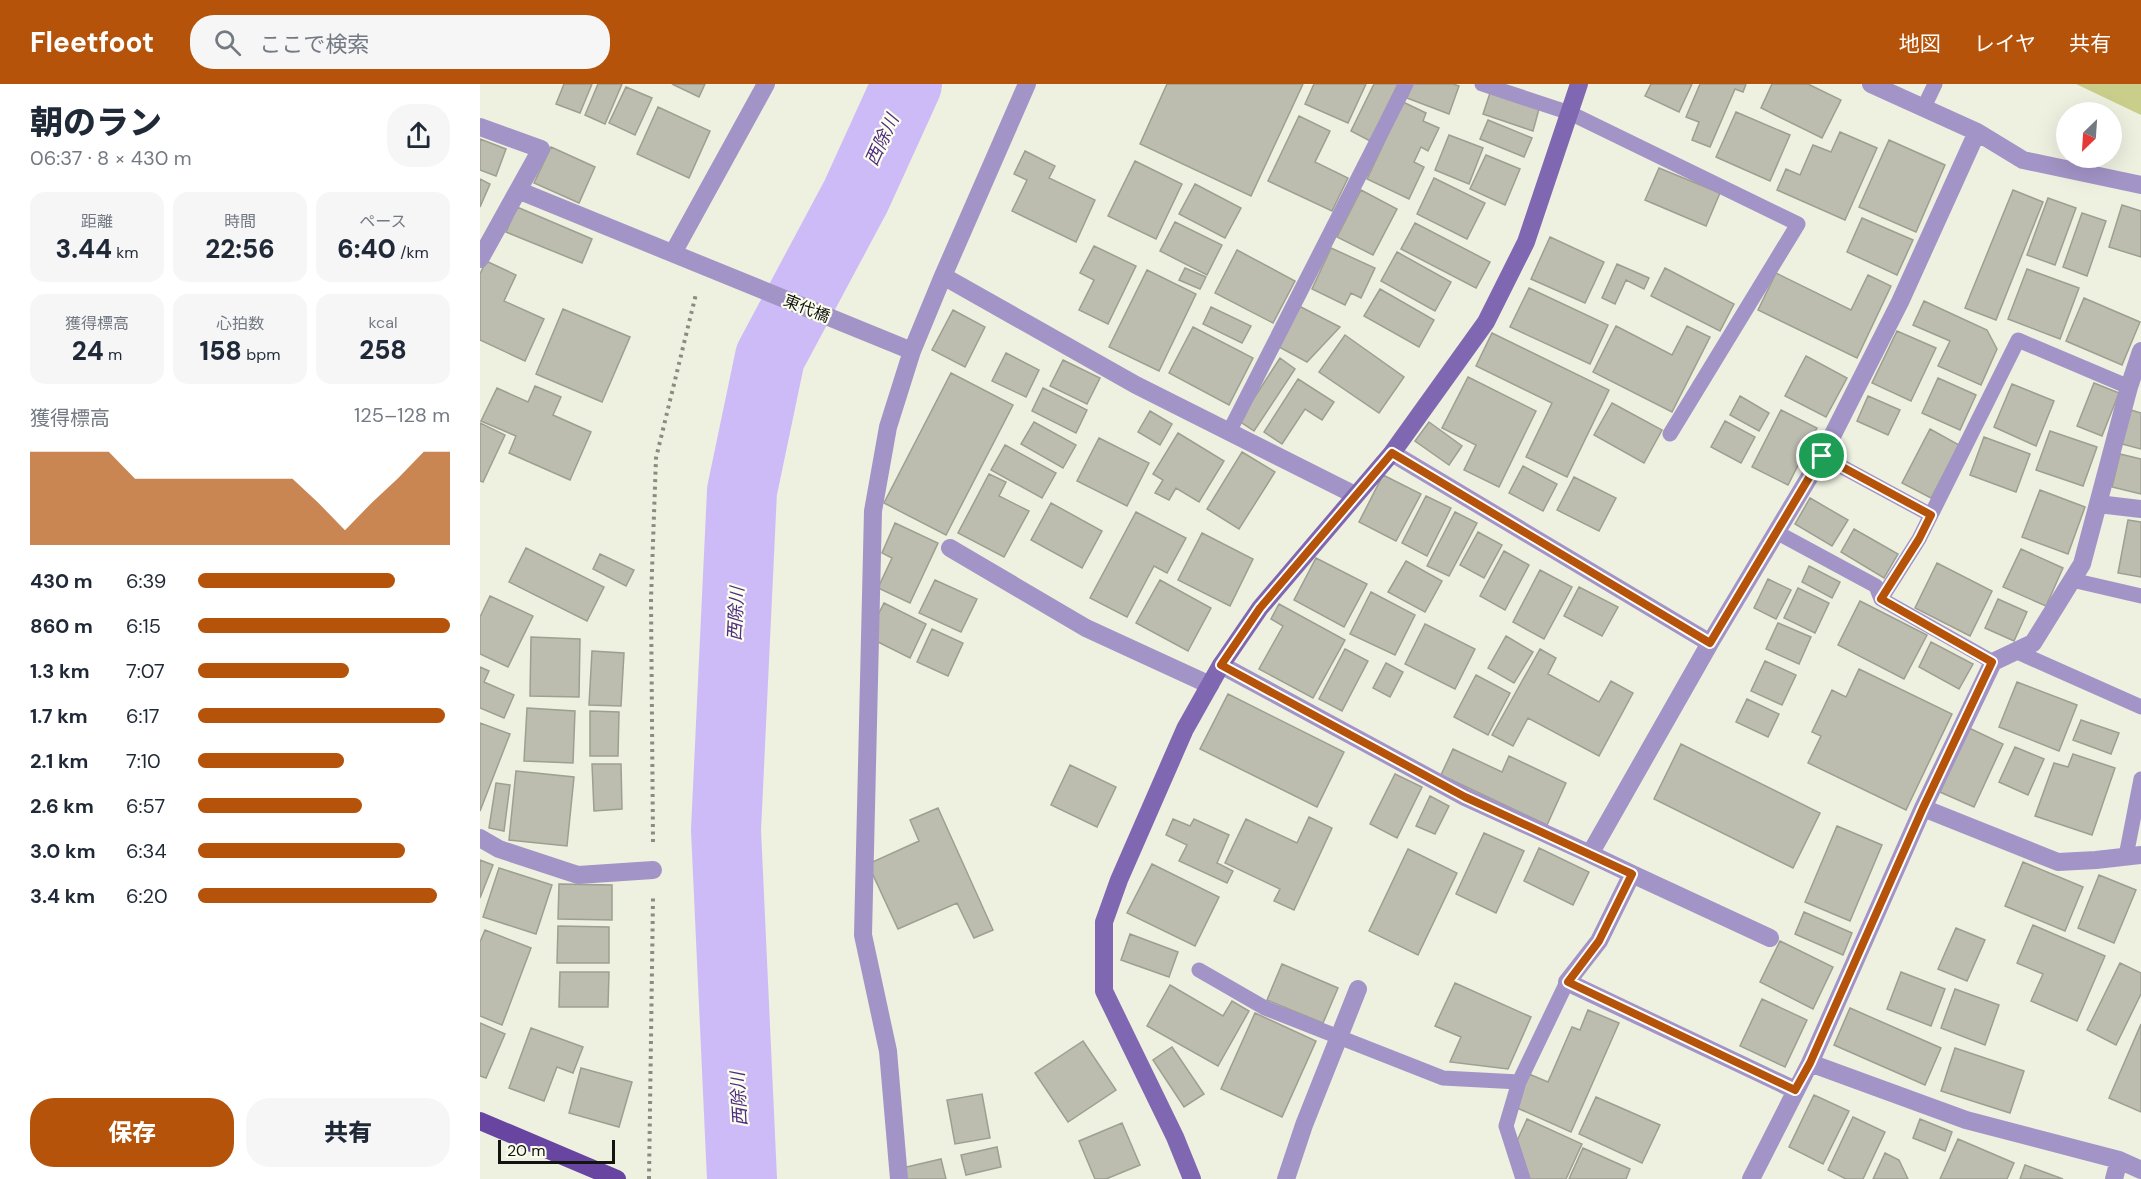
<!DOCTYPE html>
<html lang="ja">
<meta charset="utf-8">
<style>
:root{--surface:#fff;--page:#f6f6f7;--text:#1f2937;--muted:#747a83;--accent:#b45309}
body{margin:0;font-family:"DM Sans","Noto Sans JP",sans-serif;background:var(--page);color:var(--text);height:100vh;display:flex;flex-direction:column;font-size:22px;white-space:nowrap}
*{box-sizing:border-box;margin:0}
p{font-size:20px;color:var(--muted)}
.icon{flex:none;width:33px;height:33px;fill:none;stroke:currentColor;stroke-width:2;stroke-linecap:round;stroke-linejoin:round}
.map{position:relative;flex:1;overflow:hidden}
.drawer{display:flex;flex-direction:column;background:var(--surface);width:480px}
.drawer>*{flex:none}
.needle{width:39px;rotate:205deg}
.buttons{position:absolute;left:1576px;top:18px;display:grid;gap:12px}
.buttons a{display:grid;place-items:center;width:66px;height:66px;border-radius:50%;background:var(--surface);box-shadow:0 6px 24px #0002;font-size:30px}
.scale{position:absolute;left:18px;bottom:15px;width:117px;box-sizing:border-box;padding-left:6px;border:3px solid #13140f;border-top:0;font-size:16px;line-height:21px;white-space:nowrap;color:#13140f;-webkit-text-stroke:4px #fbfded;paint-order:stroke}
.pin{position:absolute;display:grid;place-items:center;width:51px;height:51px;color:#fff;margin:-26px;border:3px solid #fff;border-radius:50%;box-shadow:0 2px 6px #0007}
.round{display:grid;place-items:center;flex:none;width:63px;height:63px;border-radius:24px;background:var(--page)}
.summary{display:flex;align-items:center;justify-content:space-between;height:102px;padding:0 30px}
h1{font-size:33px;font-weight:800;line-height:45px}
.metrics{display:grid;grid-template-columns:repeat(3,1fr);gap:9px;height:102px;padding:6px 30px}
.metrics div{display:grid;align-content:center;border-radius:15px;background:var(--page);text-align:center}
.metrics b{font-size:26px;font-weight:800}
.metrics small{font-size:16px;font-weight:400}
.metrics p{font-size:16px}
.chart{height:168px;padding:12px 30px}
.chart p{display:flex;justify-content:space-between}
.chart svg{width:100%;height:108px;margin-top:6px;fill:var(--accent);opacity:.7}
.button{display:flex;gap:12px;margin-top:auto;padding:12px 30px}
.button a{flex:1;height:69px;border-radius:24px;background:var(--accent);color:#fff;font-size:24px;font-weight:800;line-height:69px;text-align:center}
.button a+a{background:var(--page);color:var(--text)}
ul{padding:0 30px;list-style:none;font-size:20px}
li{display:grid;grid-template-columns:96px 72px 1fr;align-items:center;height:45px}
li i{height:15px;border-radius:8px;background:var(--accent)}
header{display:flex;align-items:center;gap:36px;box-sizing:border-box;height:84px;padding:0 30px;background:var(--accent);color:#fff}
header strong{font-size:28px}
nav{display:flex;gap:33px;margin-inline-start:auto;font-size:21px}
.search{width:420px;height:54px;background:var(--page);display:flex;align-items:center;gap:15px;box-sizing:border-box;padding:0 21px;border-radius:24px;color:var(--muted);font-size:22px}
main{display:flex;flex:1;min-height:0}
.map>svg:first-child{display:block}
.green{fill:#c9cf8a}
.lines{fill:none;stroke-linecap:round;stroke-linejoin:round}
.river{stroke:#cdbbf8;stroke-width:70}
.building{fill:#bcbdaf;stroke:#9d9f90;stroke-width:1.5}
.path{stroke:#8a8c81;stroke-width:4;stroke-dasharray:3 4.5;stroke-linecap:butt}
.lane{stroke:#a394c7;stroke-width:15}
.street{stroke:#a394c7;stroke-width:18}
.secondary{stroke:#8067b2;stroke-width:18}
.primary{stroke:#6745a1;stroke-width:18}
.route-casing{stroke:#fff;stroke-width:12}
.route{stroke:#b45309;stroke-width:8}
.labels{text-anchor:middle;stroke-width:4.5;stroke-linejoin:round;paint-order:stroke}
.street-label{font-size:16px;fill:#13140f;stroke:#fbfded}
.water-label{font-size:18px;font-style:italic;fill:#4f2d83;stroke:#fbfded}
</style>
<header>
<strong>Fleetfoot</strong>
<div class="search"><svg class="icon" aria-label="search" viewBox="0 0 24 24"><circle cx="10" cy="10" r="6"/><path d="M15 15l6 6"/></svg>ここで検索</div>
<nav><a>地図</a><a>レイヤ</a><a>共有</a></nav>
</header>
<main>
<section class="drawer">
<div class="summary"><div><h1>朝のラン</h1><p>06:37 · 8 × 430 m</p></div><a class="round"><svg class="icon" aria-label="share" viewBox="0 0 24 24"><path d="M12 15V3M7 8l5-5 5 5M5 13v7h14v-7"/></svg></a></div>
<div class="metrics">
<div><p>距離</p><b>3.44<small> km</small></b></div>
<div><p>時間</p><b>22:56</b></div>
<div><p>ペース</p><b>6:40<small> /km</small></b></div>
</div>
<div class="metrics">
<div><p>獲得標高</p><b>24<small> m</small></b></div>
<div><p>心拍数</p><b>158<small> bpm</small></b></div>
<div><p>kcal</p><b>258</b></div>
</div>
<div class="chart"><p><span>獲得標高</span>125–128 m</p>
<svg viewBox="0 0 160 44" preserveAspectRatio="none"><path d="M0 44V6L10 6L20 6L30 6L40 17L50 17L60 17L70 17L80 17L90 17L100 17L110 27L120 38L130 27L140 17L150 6L160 6V44z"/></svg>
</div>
<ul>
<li><b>430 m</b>6:39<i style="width:78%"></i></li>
<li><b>860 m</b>6:15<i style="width:100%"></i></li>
<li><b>1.3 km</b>7:07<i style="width:60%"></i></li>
<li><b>1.7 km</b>6:17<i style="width:98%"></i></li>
<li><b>2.1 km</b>7:10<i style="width:58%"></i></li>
<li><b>2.6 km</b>6:57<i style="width:65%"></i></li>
<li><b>3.0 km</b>6:34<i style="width:82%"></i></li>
<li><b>3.4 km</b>6:20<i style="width:95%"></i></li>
</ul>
<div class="button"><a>保存</a><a>共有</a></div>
</section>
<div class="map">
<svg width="1661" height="1095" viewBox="0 0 1661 1095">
<rect width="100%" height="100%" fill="#eef0e0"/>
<path class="green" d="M1596 0H1661V31Z"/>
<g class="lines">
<path class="river" d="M262 1095 246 746 262 407 290 273 376 112 427 0"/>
</g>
<path class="building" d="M84 0H112L100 29 76 20Z
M118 0H142L125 40 105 31Z
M192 0H225L219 13Z
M687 0H823L771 112 660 60Z
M834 0H886L868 39 825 20Z
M894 0H918L890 57 871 47Z
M932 0H973L979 2 969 30 927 14Z
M1171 0H1212L1199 28 1165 12Z
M1220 0H1266L1263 8 1255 5 1230 63 1212 56 1219 38 1206 33Z
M1292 0H1328L1361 16 1342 54 1281 24Z
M146 3 172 14 155 51 129 39Z
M1010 9 1059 25 1053 47 1003 30Z
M923 18 946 29 943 37 959 44 948 67 941 63 934 78 944 83 929 115 887 95Z
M178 23 230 47 209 94 157 70Z
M1256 28 1310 51 1290 97 1236 73Z
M819 32 850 47 835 78 868 94 852 127 788 97Z
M1008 36 1052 54 1044 73 1000 55Z
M1360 48 1397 64 1365 136 1297 106 1306 85 1320 91 1333 61 1351 68Z
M969 51 1003 64 989 100 955 86Z
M0 55 26 65 16 92 0 86Z
M1409 56 1465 81 1436 148 1379 123Z
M71 63 115 83 99 119 54 99Z
M545 67 575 82 569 94 615 116 596 158 532 127 547 96 534 90Z
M1006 71 1040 85 1025 121 990 105Z
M655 77 702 100 676 155 628 132Z
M1179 84 1240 109 1226 142 1165 116Z
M954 94 1005 119 987 155 937 130Z
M0 95 10 100 0 123Z
M715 100 761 124 745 154 699 130Z
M881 106 917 125 893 171 857 153Z
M1533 106 1563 118 1516 236 1485 224Z
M1568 114 1596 124 1575 181 1547 171Z
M1642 121 1661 127V173L1629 163Z
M37 123 112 155 102 179 26 148Z
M1602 129 1626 137 1607 192 1583 183Z
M1382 134 1433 156 1417 191 1367 168Z
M695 138 742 161 727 191 680 167Z
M935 139 1010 178 996 204 921 165Z
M1070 153 1124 178 1105 219 1051 195Z
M614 162 656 182 628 240 599 226 614 196 600 189Z
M851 164 895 184 881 214 871 209 865 221 832 205Z
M757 166 815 197 793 239 735 209Z
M917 168 971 198 955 227 901 197Z
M6 177 36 191 24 217 64 235 45 277 0 256V190Z
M1137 180 1169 194 1164 205 1146 196 1135 220 1122 214Z
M705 184 726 193 720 205 699 196Z
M1185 184 1254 220 1240 247 1171 212Z
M1547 185 1599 204 1580 255 1528 235Z
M667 186 716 210 679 287 629 263Z
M1296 189 1371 226 1388 191 1411 202 1377 274 1278 226Z
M1049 204 1128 241 1110 280 1030 243Z
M900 205 954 236 939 263 884 232Z
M1604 214 1660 238 1642 281 1586 257Z
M1444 217 1507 246 1517 265 1501 301 1458 282 1470 257 1433 241Z
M819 222 860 243 827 278 799 263Z
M731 223 771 242 762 259 723 240Z
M83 225 150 253 122 318 56 290Z
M473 226 505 243 485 283 452 266Z
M1136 242 1192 271 1207 242 1230 253 1192 328 1113 288Z
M713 243 773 274 749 321 689 289Z
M1417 247 1456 264 1431 317 1392 299Z
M1012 249 1129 306 1087 393 1046 373 1072 319 996 282Z
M865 251 924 293 899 329 839 288Z
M526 269 559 286 546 313 512 297Z
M1326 272 1367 294 1346 333 1305 312Z
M800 274 815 285 774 347 759 337Z
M583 276 620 294 607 320 570 302Z
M471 289 533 321 466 451 404 419Z
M988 293 1056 327 1019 403 984 386 996 361 962 344Z
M1458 294 1496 311 1480 346 1442 329Z
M818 295 854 318 842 336 825 325 802 360 784 348Z
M1614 299 1639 309 1622 352 1597 342Z
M1532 300 1574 317 1556 362 1514 343Z
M55 302 81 313 73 331 111 348 90 396 29 369 36 352 1 337 17 304 48 318Z
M563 304 607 326 596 349 552 327Z
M1260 312 1289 329 1279 347 1250 331Z
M1388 312 1420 326 1408 351 1377 337Z
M1132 319 1182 346 1164 379 1114 351Z
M1301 326 1337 344 1308 401 1272 383Z
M1651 326 1661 329V365L1642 360Z
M670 327 692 340 680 361 658 348Z
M1245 337 1275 353 1261 379 1231 363Z
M554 338 596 361 583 384 541 360Z
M949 338 982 362 969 381 935 357Z
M0 339 25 351 3 398 0 397Z
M1450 345 1479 361 1451 414 1422 399Z
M1570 347 1617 363 1603 402 1556 386Z
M698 349 744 377 719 418 696 404 689 416 675 409 683 396 673 390Z
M1504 353 1550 370 1536 408 1490 391Z
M619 354 669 379 647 422 597 397Z
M525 361 576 389 562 414 511 386Z
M762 368 795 388 759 445 727 425Z
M1640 370 1661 375V410L1632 403Z
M1043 382 1077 400 1063 427 1029 409Z
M509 390 526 398 519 412 549 427 524 473 478 449Z
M903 391 941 410 916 457 879 438Z
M1094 393 1136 414 1119 447 1077 426Z
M1560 406 1605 423 1588 470 1542 453Z
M946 412 971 424 947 472 922 459Z
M1330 414 1368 436 1352 462 1315 440Z
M571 419 622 447 602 484 551 456Z
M656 428 706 454 687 489 674 482 647 533 610 514Z
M975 428 997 439 969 492 947 482Z
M1648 436 1661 438V493L1638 489Z
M415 439 458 459 430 519 398 504 412 474 402 469Z
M1374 445 1418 470 1404 494 1361 468Z
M998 448 1022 461 1004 494 980 481Z
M722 449 773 475 750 522 698 496Z
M46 464 124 503 107 537 29 498Z
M1541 465 1583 484 1566 522 1523 503Z
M1024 467 1049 481 1025 526 1000 512Z
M120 470 154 486 146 502 113 485Z
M836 474 887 500 864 543 814 516Z
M926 477 962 497 945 528 908 508Z
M1457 479 1512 507 1490 552 1435 524Z
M1329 482 1360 498 1352 514 1322 498Z
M1060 486 1092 503 1064 555 1033 538Z
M1288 495 1311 506 1296 535 1274 524Z
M455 496 497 515 481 548 439 529Z
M680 496 731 524 708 567 656 539Z
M1099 503 1138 523 1122 552 1084 532Z
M1318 504 1349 519 1335 549 1304 534Z
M891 508 935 531 915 571 870 550Z
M10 512 53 532 28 583 0 570V533Z
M1518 515 1547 528 1534 557 1505 544Z
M1380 517 1447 551 1424 595 1358 561Z
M404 519 446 540 430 574 396 557V535Z
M799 520 865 556 833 614 779 585 803 542 791 535Z
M1298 539 1331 553 1319 580 1286 565Z
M945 540 995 565 975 605 925 580Z
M452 545 483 559 468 592 437 578Z
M1026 552 1053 568 1034 599 1008 584Z
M51 553 100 555 99 613 50 612Z
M1451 558 1493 580 1479 605 1439 583Z
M865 565 888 577 862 627 839 615Z
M1060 565 1076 574 1068 590 1119 618 1131 597 1153 609 1119 672 1048 634 1033 662 1012 651Z
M112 567 144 569 141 622 109 621Z
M1285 577 1316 591 1302 621 1271 607Z
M906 579 923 588 910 613 893 604Z
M0 583 9 587 4 598 34 611 24 634 0 624Z
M1379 585 1472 630 1426 726 1328 679 1341 652 1332 648 1352 606 1366 613Z
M996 591 1030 609 1008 651 974 633Z
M1537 598 1597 621 1579 667 1519 643Z
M748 610 864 668 837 723 720 665Z
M1267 615 1299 630 1288 653 1256 638Z
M47 624 95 627 93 679 44 677Z
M110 627 139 628 138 672H110Z
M1601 636 1639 649 1631 670 1593 656Z
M0 639 30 650 0 727Z
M1489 644 1523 660 1494 723 1460 708Z
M1201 660 1340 729 1313 784 1174 715Z
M1535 663 1564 675 1548 711 1519 698Z
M973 665 1022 688 1029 672 1086 699 1067 741 961 691Z
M1593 670 1635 684 1612 751 1555 732 1574 679 1588 683Z
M112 680H141L142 725 114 727Z
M590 681 636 703 617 743 571 721Z
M36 687 94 693 87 762 29 756Z
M915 690 942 703 917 754 890 740Z
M16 699 30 701 24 747 9 744Z
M950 712 969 722 955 750 936 742Z
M458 724 513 846 494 854 477 819 418 845 388 780 439 757 430 736Z
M829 733 852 744 814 826 794 817 800 805 745 779 766 735 817 759Z
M693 735 710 742 714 735 749 751 737 779 753 787 747 799 699 777 707 761 686 751Z
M1357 742 1402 761 1370 837 1325 818Z
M1004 749 1044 767 1016 829 976 810Z
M1059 764 1109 788 1093 821 1044 797Z
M928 765 977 789 938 871 889 847Z
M0 776 13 781 0 814Z
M1543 778 1603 803 1585 847 1525 822Z
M672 780 739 813 715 862 647 829Z
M19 784 72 801 56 850 3 833Z
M1619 791 1656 806 1634 859 1598 844Z
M79 800 132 801V836L78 835Z
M1324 828 1372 849 1363 871 1315 850Z
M1553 841 1625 872 1597 937 1551 917 1563 890 1537 879Z
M78 842 129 843V879H77Z
M1476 844 1505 856 1487 897 1458 885Z
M5 846 51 864 22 941 0 932V858Z
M650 850 698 868 689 893 641 876Z
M1300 857 1353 883 1333 925 1280 898Z
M1640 879 1661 889V910L1636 961 1607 946Z
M802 880 858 904 843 939 787 916Z
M80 888H129L128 923H79Z
M1421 888 1465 905 1451 942 1407 925Z
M975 899 1051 933 1028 985 970 978 981 953 955 942Z
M690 901 743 932 752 917 769 927 738 982 667 942Z
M1475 905 1519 921 1505 961 1461 944Z
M1282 915 1327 936 1305 983 1260 962Z
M1370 924 1461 964 1445 1001 1354 961Z
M1108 926 1139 939 1091 1048 1035 1023 1049 990 1068 998 1092 943 1100 946Z
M775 929 836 957 802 1033 741 1005Z
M0 939 25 950 6 994 0 992Z
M1661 940V1028L1629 1014Z
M51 944 103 963 93 989 77 983 64 1017 29 1004Z
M603 957 636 1006 588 1038 555 989Z
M692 963 724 1010 704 1023 673 976Z
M1475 964 1544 987 1530 1029 1461 1007Z
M101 984 152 998 139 1043 89 1029Z
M502 1010 510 1054 475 1060 467 1016Z
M1334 1011 1369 1027 1343 1080 1309 1063Z
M1116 1013 1180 1041 1162 1079 1099 1050Z
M1373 1033 1405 1048 1383 1095H1366L1348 1086Z
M1047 1035 1102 1060 1086 1095H1050L1037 1057Z
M1440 1035 1472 1048 1465 1067 1433 1054Z
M642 1039 660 1081 626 1095H615L599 1057Z
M1478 1055 1534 1079 1527 1095H1460Z
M517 1063 521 1083 486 1091 481 1071Z
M1103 1064 1150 1085 1146 1095H1089Z
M1405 1069 1419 1076 1428 1095H1393Z
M461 1075 466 1095H425L422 1084Z
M1545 1081 1583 1095H1540Z"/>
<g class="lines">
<path class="path" d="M173 758 171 515 176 374 216 210
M169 1095 173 814"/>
<path class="lane" d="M1002 0 1090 29 1318 140 1190 350
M1444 23 1455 0
M749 348 926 0
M1342 372 1451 431
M1298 449 1396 502 1401 515 1513 578
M1592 496 1661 512
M1401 515 1439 455 1538 256 1649 303
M1535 567 1661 623
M1646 772 1661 695
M719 886 785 924 963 994 1039 998
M1043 1095 1026 1042 1039 998 1087 898"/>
<path class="street" d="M1391 0 1497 48 1543 76 1661 101
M0 43 61 65 0 175
M40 107 432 267
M193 169 286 0
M463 192 656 301 875 411
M912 369 1230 559
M1618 420 1661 425
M470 464 606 544 730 601
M741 581 985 713 1110 770
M1443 724 1578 778 1616 776 1661 771
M0 754 19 765 98 791 173 786
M1152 790 1290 854
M1330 979 1486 1036 1639 1076 1661 1086
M1315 1006 1087 898 1119 857 1152 790 1110 770 1230 559 1342 372 1420 218 1497 48
M419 1095 408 967 383 851 393 427 408 343 432 267 463 192 547 0
M806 1095 824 1041 878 905
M1271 1095 1330 979 1443 724 1513 578 1553 559 1602 480 1649 303 1661 267
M1634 1095 1639 1076"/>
<path class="secondary" d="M712 1095 695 1053 624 907V838L639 796 705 645 741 581 780 524 912 369 1006 238 1046 158 1099 0"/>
<path class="primary" d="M0 1037 137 1095"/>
</g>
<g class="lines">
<g class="route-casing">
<path id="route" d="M912 369 1230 559 1342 372 1451 431 1439 455 1401 515 1512 578 1443 724 1330 979 1315 1006 1088 898 1119 857 1152 790 985 713 741 581 780 524Z"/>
</g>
<use href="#route" class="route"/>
</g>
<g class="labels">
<g class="street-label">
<text transform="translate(327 224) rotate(22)" y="6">東代橋</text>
</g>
<g class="water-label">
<text transform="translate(402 56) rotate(-65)" y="6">西除川</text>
<text transform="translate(256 530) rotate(-87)" y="6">西除川</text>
<text transform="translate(259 1015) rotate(-93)" y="6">西除川</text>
</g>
</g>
</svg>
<div class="buttons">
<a><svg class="needle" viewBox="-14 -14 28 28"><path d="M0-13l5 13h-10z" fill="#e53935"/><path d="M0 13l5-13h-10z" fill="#747a83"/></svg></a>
</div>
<div class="scale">20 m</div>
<div class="pin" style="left:1342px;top:372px;background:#1e9e55"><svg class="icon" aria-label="arrive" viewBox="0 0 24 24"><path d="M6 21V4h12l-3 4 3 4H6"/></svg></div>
</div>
</main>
